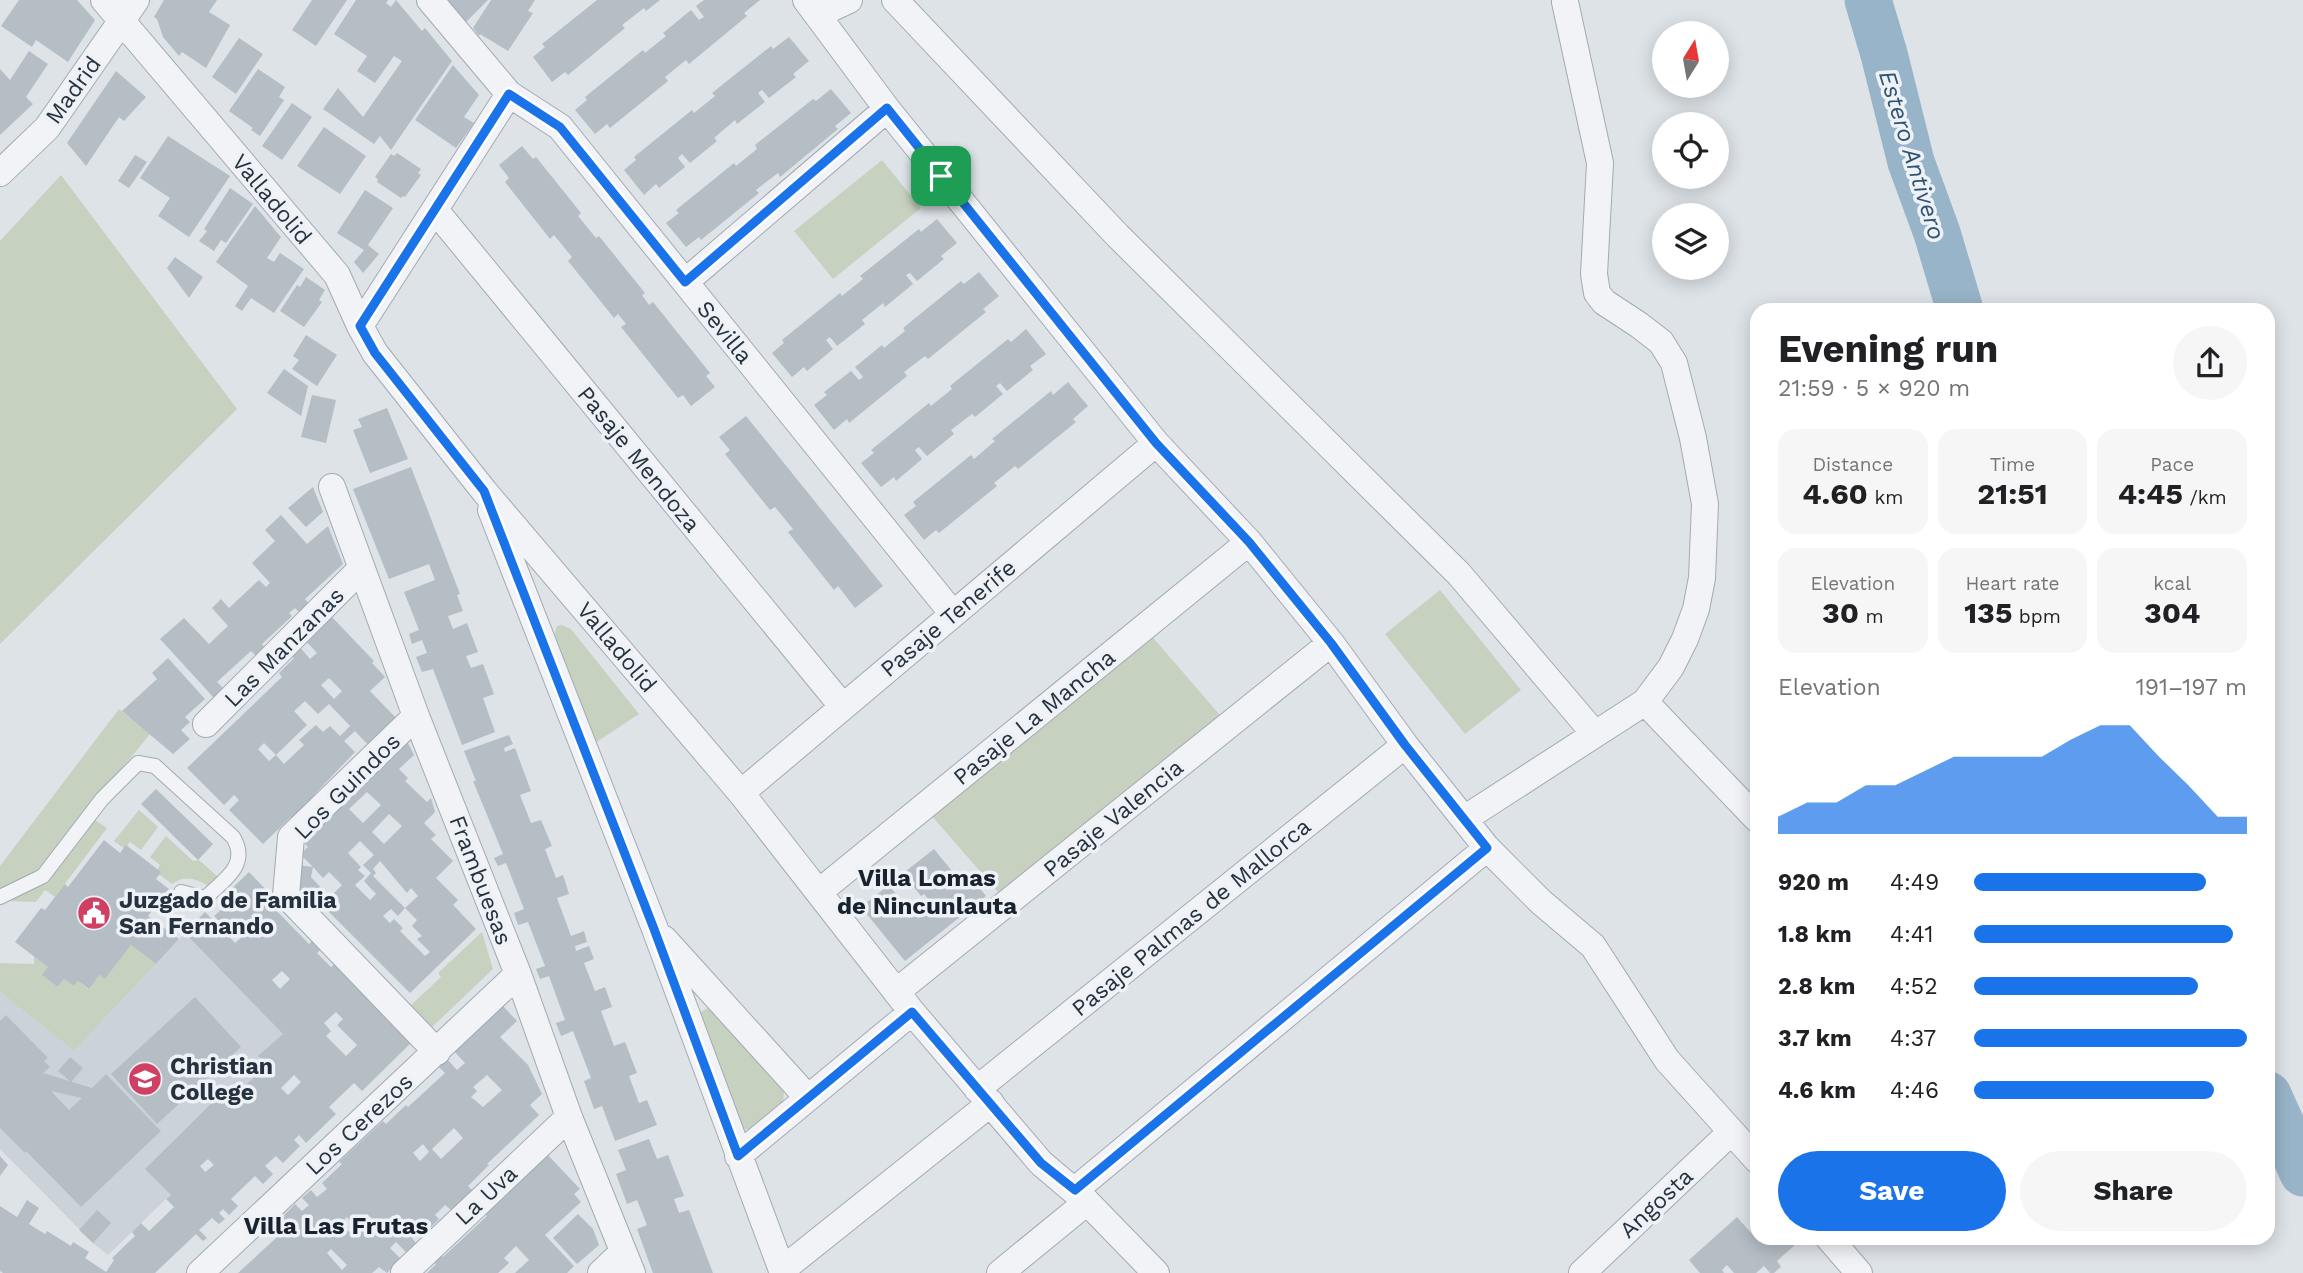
<!DOCTYPE html>
<meta charset="utf-8">
<style>
:root{--surface:#fff;--page:#f6f6f6;--text:#202124;--muted:#757577;--accent:#1a73e8}
body{margin:0;font-family:"Work Sans",sans-serif;background:var(--page);color:var(--text);height:100vh;display:flex;flex-direction:column;font-size:26px;white-space:nowrap}
*{box-sizing:border-box;margin:0}
p{font-size:23px;color:var(--muted)}
.icon{flex:none;width:38px;height:38px;fill:none;stroke:currentColor;stroke-width:2;stroke-linecap:round;stroke-linejoin:round}
.map{position:relative;flex:1;overflow:hidden}
.drawer{position:absolute;left:1750px;top:303px;width:525px;height:942px;display:flex;flex-direction:column;background:var(--surface);border-radius:21px;box-shadow:0 4px 18px #0003}
.drawer>*{flex:none}
.needle{width:46px;rotate:11deg}
.tools{position:absolute;left:1652px;top:21px;display:grid;gap:14px}
.tools a{display:grid;place-items:center;width:77px;height:77px;border-radius:50%;background:var(--surface);box-shadow:0 4px 18px #0003;font-size:35px}
.pin{position:absolute;display:grid;place-items:center;width:60px;height:60px;color:#fff;margin:-30px;border-radius:14px;box-shadow:0 4px 10px #0006}
.round{display:grid;place-items:center;flex:none;width:74px;height:74px;border-radius:37px;background:var(--page)}
.head{display:flex;align-items:center;justify-content:space-between;height:119px;padding:0 28px}
h1{font-size:38px;font-weight:700;line-height:52px}
.metrics{display:grid;grid-template-columns:repeat(3,1fr);gap:10px;height:119px;padding:7px 28px}
.metrics div{display:grid;align-content:center;border-radius:18px;background:var(--page);text-align:center}
.metrics b{font-size:30px;font-weight:700}
.metrics small{font-size:19px;font-weight:400}
.metrics p{font-size:19px}
.chart{height:196px;padding:14px 28px}
.chart p{display:flex;justify-content:space-between}
.chart svg{width:100%;height:126px;margin-top:7px;fill:var(--accent);opacity:.7}
.primary-button{display:flex;gap:14px;margin-top:auto;padding:14px 28px}
.primary-button a{flex:1;height:80px;border-radius:42px;background:var(--accent);color:#fff;font-size:28px;font-weight:700;line-height:80px;text-align:center}
.primary-button a+a{background:var(--page);color:var(--text)}
ul{padding:0 28px;list-style:none;font-size:23px}
li{display:grid;grid-template-columns:112px 84px 1fr;align-items:center;height:52px}
li i{height:18px;border-radius:9px;background:var(--accent)}
.map>svg:first-child{display:block}
.built{fill:#ccd2da}
.green{fill:#c6d2bf}
.lines{fill:none;stroke-linecap:round;stroke-linejoin:round}
.river{stroke:#98b4c9;stroke-width:47}
.building{fill:#b5bdc5;fill-rule:evenodd}
.lane-casing{stroke:#a3aab2;stroke-width:16}
.street-casing{stroke:#a3aab2;stroke-width:28}
.lane{stroke:#f1f3f6;stroke-width:14}
.street{stroke:#f1f3f6;stroke-width:26}
.route-casing{stroke:#fff;stroke-width:14}
.route{stroke:#1a73e8;stroke-width:9}
.labels{text-anchor:middle;stroke-width:7;stroke-linejoin:round;paint-order:stroke}
.street-label{font-size:23px;fill:#27323f;stroke:#eef2f6}
.poi-label{font-size:23px;font-weight:bold;fill:#27323f;stroke:#eef2f6;text-anchor:start}
.water-label{font-size:24px;font-style:italic;fill:#305574;stroke:#eef2f6}
.neighbourhood-label{font-size:24px;font-weight:bold;fill:#192330;stroke:#eef2f6}
</style>
<div class="map">
<svg width="2303" height="1273" viewBox="0 0 2303 1273">
<rect width="100%" height="100%" fill="#dee3e8"/>
<path class="built" d="M205 912 330 1040 108 1255 93 1243 0 1149V992L74 1051Z"/>
<path class="green" d="M882 160 921 208 833 279 794 231Z
M61 175 237 409 0 644V241Z
M1440 590 1521 690 1465 734 1385 634Z
M562 625 571 629 639 714 595 743 553 640 557 626Z
M1149 633 1225 721 1004 899 931 815Z
M119 709 150 734 40 869 31 876 0 890V866Z
M139 810 158 827 141 850 130 842 125 849 114 841Z
M95 820 107 828 55 897 45 890 36 902 2 901 29 891Z
M166 836 193 861 199 860 218 877 208 886C196 878 184 875 172 884L156 872 160 865 150 857Z
M482 932 493 969 429 1030 408 1008 441 977 438 973Z
M131 945 156 964 74 1051 0 992V963L34 964V956L48 967 58 987 64 979 74 986 78 981 88 989 99 975 105 979Z
M711 1006 784 1091 783 1102 750 1130 741 1128 699 1019 701 1012Z"/>
<g class="lines">
<path class="river" d="M1868 0 1884 54 1911 162 1937 233 1960 310
M2268 1095 2303 1173"/>
</g>
<path class="building" d="M19 0H77L95 20 68 62 36 40 32 47 1 26Z
M164 0H217L209 12 230 25 206 68 182 52 179 56 163 37 157 19 154 17Z
M312 0H347L316 46 292 30Z
M356 0H388L386 3 391 7 396 0 422 31 425 28 452 61 391 150 380 136 374 144 323 109 338 88 363 117 402 61 394 56 375 83 357 71 367 56 334 34Z
M447 0H488L466 22Z
M491 0H535L528 11 533 13 508 51 480 34 479 36 473 28Z
M597 0H660L646 11 644 8 622 25 625 28 568 75 565 72 552 82 533 57 545 47 542 44Z
M704 0H760L744 13 747 16 689 64 686 60 665 77 668 81 610 128 607 124 595 134 575 110 587 100 585 97 643 50 645 53 666 36 663 33 691 10 699 20 704 17 696 6Z
M789 37 809 61 793 74 796 77 769 98 762 90 758 93 765 102 737 124 735 120 714 138 717 141 690 163 682 154 678 158 685 167 659 188 656 184 644 195 624 170 636 160 634 157 692 110 694 113 715 96 712 93 771 46 773 49Z
M239 38 263 54 236 94 212 77Z
M29 51 48 64 26 97 33 104 0 135V69L10 80Z
M453 65 479 95 464 117 474 123 456 148 415 120Z
M258 69 285 87 279 97 284 100 260 136 251 130 253 128 229 111Z
M116 71 146 97 124 121 119 117 86 166 67 143Z
M831 89 851 113 835 126 838 129 780 177 778 173 756 190 759 193 701 240 699 237 686 247 666 223 679 213 676 210 734 163 736 166 757 149 755 145 813 99 816 101Z
M292 103 312 117 282 160 262 146Z
M324 127 366 156 340 194 297 166Z
M168 136 230 176 189 237 158 216 170 198 140 178Z
M522 146 533 159 536 157 581 213 578 216 596 238 599 236 645 293 642 295 649 305 653 302 710 373 706 376 715 387 691 406 683 395 678 398 621 327 626 324 618 314 614 318 568 261 572 257 554 235 550 239 505 182 509 178 499 165Z
M397 153 421 169 418 173 421 175 405 197 403 196 401 198 377 182 378 179 375 177 391 154 394 156Z
M135 155 147 162 129 188 118 181Z
M230 188 253 204 226 243 221 240 214 251 199 241 207 231 204 229Z
M365 190 393 208 368 245 379 254 363 273 354 262 364 250 337 233Z
M255 206 281 237 267 258 274 262 280 253 304 269 274 313 251 298 242 311 235 306 248 286 216 262Z
M937 219 957 243 941 256 944 259 917 281 910 273 906 275 913 284 885 307 883 303 862 320 865 324 837 346 830 337 826 340 833 349 807 371 804 367 792 377 772 353 784 343 782 340 840 293 842 296 863 279 860 276 919 229 921 232Z
M175 257 203 277 189 298 167 268Z
M979 272 999 296 983 309 986 312 928 359 925 356 904 372 907 376 849 423 847 419 834 430 814 405 827 395 824 392 851 371 859 380 863 377 855 367 882 345 884 348 905 331 903 328 961 281 964 284Z
M306 277 325 290 319 300 322 302 304 327 280 311 297 285 300 287Z
M1026 329 1046 354 1030 366 1033 370 1007 391 1000 383 996 386 1003 394 975 417 972 414 951 430 954 434 927 456 919 447 915 450 922 459 896 481 894 477 881 487 861 463 874 453 871 450 929 403 931 406 952 389 950 386 1008 339 1011 342Z
M306 335 337 355 317 386 292 369 299 360 293 356Z
M284 369 308 386 301 416 267 393Z
M1068 382 1088 406 1073 419 1076 422 1018 469 1015 466 994 483 997 486 939 533 936 530 924 540 904 515 916 506 913 502 971 455 974 459 995 441 992 439 1051 391 1053 395Z
M312 395 336 400 326 443 301 437Z
M387 408 408 459 370 473 353 430 362 427 358 419Z
M746 416 883 586 855 608 838 586 834 590 788 532 793 529 775 507 770 510 725 454 730 450 719 437Z
M411 467 460 594 457 595 463 611 448 616 453 629 467 623 478 652 466 656 471 668 483 664 494 694 483 698 495 732 462 745 433 669 422 672 416 657 427 653 422 640 412 644 409 634 419 630 404 592 435 580 429 564 389 579 353 489Z
M313 487 323 512 306 527 288 508Z
M281 515 307 544 328 526 343 564 305 599 311 606 301 614 295 608 289 613 292 616 262 644 265 648 256 656 251 651 217 682 225 690 215 699 160 639 184 618 209 644 228 626 212 608 221 599 229 608 259 580 266 587 270 583 252 563 275 541 265 530Z
M329 614 374 661 372 663 385 677 370 691 398 720 370 747 355 731 344 741 355 752 314 795 318 799 294 820 291 817 263 844 229 810 239 800 234 795 224 805 187 768 282 677 279 673 294 658 289 653 298 645 310 659 317 653 303 638ZM329 678 342 691 334 699 321 685ZM305 701 318 714 329 704 350 726 340 736 330 726 323 732 316 725 299 740 304 745 284 764 276 755 269 761 258 749 264 743 276 755 307 725 294 711Z
M168 658 205 699 185 717 190 722 181 730 190 739 173 754 122 711 157 679 152 673Z
M509 735 513 744 504 748 505 752 515 748 531 791 520 795 531 823 541 820 552 846 545 849 556 878 563 875 569 894 557 898 571 936 584 931 587 942 575 946 576 951 589 946 594 959 584 963 595 991 605 987 612 1007 601 1011 614 1046 625 1042 637 1073 629 1076 639 1103 647 1100 657 1125 615 1141 602 1106 594 1109 584 1081 591 1078 573 1031 561 1036 556 1023 565 1020 549 976 540 979 536 969 545 966 528 922 518 925 514 913 524 909 506 863 498 866 494 858 503 854 473 781H476L464 751Z
M406 739 414 755 399 769 408 778 405 781 427 802 431 798 435 812 424 823 436 835 431 839 453 861 436 878 458 900 453 905 476 929 410 993 322 905 342 885 329 872 323 878 313 867 311 877 324 891 311 904 296 889 298 865 313 867 300 854 308 847 301 840ZM367 792 381 805 363 823 349 809ZM389 814 402 826 384 844 372 832ZM360 841 374 855 363 865 371 873 364 881 376 894 370 900 355 885 365 876 358 870 361 867 348 853ZM380 861 407 893 411 888 418 896 405 908 417 920 412 926 422 936 417 939 430 952 425 956 400 931 403 928 394 919 390 923 383 916 391 909 398 916 405 908 373 876 376 873 373 869Z
M156 789 213 844 198 860 141 804Z
M104 840 120 853 126 845 161 872 156 879 169 889 148 916 179 939 156 964 131 945 105 979 99 975 89 989 78 981 74 986 64 979 58 987 42 975 48 967 15 942 41 908 45 910 65 884 68 887Z
M934 849 966 888 974 881 986 896 905 961 861 907 889 885 912 915 930 901 924 894 921 896 909 881 912 879 906 871Z
M249 872 268 892 263 897 309 944 314 939 322 948 317 953 331 967 337 962 414 1040 362 1091 354 1083 329 1107 336 1114 306 1143 299 1135 294 1140 300 1146 283 1163 276 1156 265 1166 273 1174 263 1184 255 1176 231 1199 238 1206 229 1215 223 1209 219 1213 225 1219 219 1224 212 1218 199 1230 207 1238 203 1241 196 1234 155 1273H3L0 1271V1206L17 1217 27 1200 39 1208 29 1224 45 1234 47 1231 71 1246 73 1242 89 1252 85 1258 106 1272 114 1260 112 1258 135 1236 132 1232 141 1223 149 1231 174 1207 166 1199 171 1195 145 1169 222 1093 230 1100 267 1065 258 1056 283 1034 185 933 205 912 235 943 248 931 237 919 227 929 214 916 225 906 219 901ZM282 971 290 979 280 989 272 980ZM336 1012 343 1019 337 1025 357 1045 346 1056 326 1036 331 1031 324 1023ZM294 1075 301 1082 288 1095 281 1088ZM208 1159 214 1165 205 1172 200 1166Z
M195 997 241 1047 157 1124 111 1074Z
M502 1005 517 1021 500 1037 528 1065 542 1094 530 1105 539 1115 487 1164 489 1165 468 1186 472 1190 451 1210 445 1205 435 1215 439 1219 431 1227 427 1222 412 1238 416 1243 406 1252 396 1242 390 1248 401 1259 387 1273 379 1267 372 1273H238L288 1227 280 1219 295 1204 302 1211 309 1205 302 1198 311 1190 317 1197 327 1189 322 1183 342 1164 339 1162 383 1121 386 1124 406 1105 408 1107 445 1073 438 1066 446 1058 457 1070 465 1063 453 1050ZM487 1075 502 1090 483 1107 471 1097 477 1091 473 1087ZM454 1128 463 1138 441 1159 432 1149ZM423 1144 429 1152 420 1161 413 1153ZM367 1214 377 1223 370 1229 361 1220ZM347 1217 355 1226 349 1232 341 1223ZM331 1249 347 1265 342 1270 327 1253Z
M6 1015 48 1058 44 1061 50 1067 43 1073 92 1088 106 1074 161 1131 81 1207 26 1151 25 1153 0 1128V1021ZM51 1091 82 1098 69 1110Z
M70 1057 83 1068 71 1082 58 1071Z
M649 1139 657 1159 668 1155 684 1196 674 1199 679 1213 689 1210 713 1273H653L637 1229 647 1225 637 1200 627 1204 616 1174 626 1170 618 1150Z
M545 1152 580 1189 574 1194 581 1202 545 1235 574 1266 567 1273H515L529 1260 516 1246 504 1258 509 1263 498 1273H427L436 1264 431 1259 439 1252 443 1257 487 1216 482 1211Z
M0 1156 8 1165 0 1176Z
M97 1210 111 1223 93 1243 79 1230Z
M578 1214 593 1229 599 1245 577 1264 553 1238Z
M1737 1217 1759 1242 1765 1237H1804L1777 1261 1781 1267 1774 1273H1770L1764 1266 1756 1273H1734L1727 1265 1722 1270 1724 1273H1700L1689 1260Z"/>
<g class="lines">
<g class="lane-casing">
<path id="lane" d="M0 897 43 876 102 799 138 763 155 766 233 837C250 865 224 880 205 898L181 892"/>
</g>
<g class="street-casing">
<path id="street" d="M104 0 337 275 360 326 375 353 484 491 741 793 912 1012 1041 1163 1087 1202 1156 1273
M430 0 509 94 560 127 953 614
M806 0 887 109 1156 443 1249 542 1331 643 1405 745 1487 848 1541 902 1593 946 1667 1060 1757 1160
M895 0 1118 236 1459 574 1594 733
M817 15 849 0
M0 173 47 128 136 0
M435 210 843 707
M685 282 887 109
M360 326 509 94
M332 487 416 716 518 974 569 1117 632 1273
M491 510 655 929 783 1273
M1645 702 1757 819
M416 716 291 837 286 895 437 1052
M206 724 361 569
M741 793 1156 443
M1464 819 1645 702 1671 667 1685 639 1696 609 1702 578 1705 504 1693 438 1674 363 1661 342 1639 325 1604 302 1597 293 1594 274 1600 163 1565 2
M819 892 1249 542
M664 939 808 1098
M896 992 1331 643
M977 1089 1405 745
M738 1156 912 1012
M1075 1190 1487 848
M1828 1237 1859 1273
M782 1270 991 1103
M200 1273 518 974
M404 1273 569 1117
M601 1273 623 1252
M1000 1273 1087 1202
M1582 1273 1731 1132"/>
</g>
<use href="#lane" class="lane"/>
<use href="#street" class="street"/>
</g>
<g class="lines">
<g class="route-casing">
<path id="route" d="M509 94 560 127 685 282 887 108 1156 443 1249 542 1331 643 1405 745 1487 848 1075 1190 1041 1163 912 1012 738 1156 654 929 484 491 375 353 360 326Z"/>
</g>
<use href="#route" class="route"/>
</g>
<defs>
<g id="civic-disc" transform="scale(1.75)"><circle r="9.5" fill="#d04063" stroke="#eef2f6"/><path d="M-.6-6.5H3V-4.5H.6V-3L4-1V1h2V6H-6V1h2V-1L-.6-3ZM-1.2 2.5V6h2.4V2.5Z" fill="#fff"/></g>
<g id="school-disc" transform="scale(1.75)"><circle r="9.5" fill="#d04063" stroke="#eef2f6"/><path d="M0-5L7-2L0 1L-7-2ZM-4 1L0 2.5L4 1V4Q0 6-4 4Z" fill="#fff"/></g>
</defs>
<g fill-rule="evenodd">
<use href="#civic-disc" x="94" y="913"/>
<use href="#school-disc" x="145" y="1079"/>
</g>
<g class="labels">
<g class="street-label">
<text transform="translate(73 90) rotate(-54)" y="8">Madrid</text>
<text transform="translate(272 199) rotate(50)" y="8">Valladolid</text>
<text transform="translate(725 332) rotate(51)" y="8">Sevilla</text>
<text transform="translate(639 459) rotate(51)" y="8">Pasaje Mendoza</text>
<text transform="translate(948 618) rotate(-40)" y="8">Pasaje Tenerife</text>
<text transform="translate(284 647) rotate(-45)" y="8">Las Manzanas</text>
<text transform="translate(617 647) rotate(50)" y="8">Valladolid</text>
<text transform="translate(1034 717) rotate(-39)" y="8">Pasaje La Mancha</text>
<text transform="translate(347 786) rotate(-45)" y="8">Los Guindos</text>
<text transform="translate(1113 818) rotate(-39)" y="8">Pasaje Valencia</text>
<text transform="translate(481 880) rotate(69)" y="8">Frambuesas</text>
<text transform="translate(1191 917) rotate(-39)" y="8">Pasaje Palmas de Mallorca</text>
<text transform="translate(359 1124) rotate(-43)" y="8">Los Cerezos</text>
<text transform="translate(486 1195) rotate(-43)" y="8">La Uva</text>
<text transform="translate(1656 1203) rotate(-43)" y="8">Angosta</text>
</g>
<g class="poi-label">
<text x="119" y="908">Juzgado de Familia<tspan x="119" dy="26">San Fernando</tspan></text>
<text x="170" y="1074">Christian<tspan x="170" dy="26">College</tspan></text>
</g>
<g class="water-label">
<text transform="translate(1912 155) rotate(73)" y="8">Estero Antivero</text>
</g>
<g class="neighbourhood-label">
<text x="927" y="886">Villa Lomas<tspan x="927" dy="28">de Nincunlauta</tspan></text>
<text x="336" y="1234">Villa Las Frutas</text>
</g>
</g>
</svg>
<div class="tools">
<a><svg class="needle" viewBox="-14 -14 28 28"><path d="M0-13l5 13h-10z" fill="#e53935"/><path d="M0 13l5-13h-10z" fill="#757577"/></svg></a>
<a><svg class="icon" aria-label="locate" viewBox="0 0 24 24"><circle cx="12" cy="12" r="6"/><path d="M12 2v4M12 18v4M2 12h4M18 12h4"/></svg></a>
<a><svg class="icon" aria-label="layers" viewBox="0 0 24 24"><path d="M12 4l9 5-9 5-9-5zM3 14l9 5 9-5"/></svg></a>
</div>
<div class="pin" style="left:941px;top:176px;background:#1e9e55"><svg class="icon" aria-label="arrive" viewBox="0 0 24 24"><path d="M6 21V4h12l-3 4 3 4H6"/></svg></div>
<section class="drawer">
<div class="head"><div><h1>Evening run</h1><p>21:59 · 5 × 920 m</p></div><a class="round"><svg class="icon" aria-label="share" viewBox="0 0 24 24"><path d="M12 15V3M7 8l5-5 5 5M5 13v7h14v-7"/></svg></a></div>
<div class="metrics">
<div><p>Distance</p><b>4.60<small> km</small></b></div>
<div><p>Time</p><b>21:51</b></div>
<div><p>Pace</p><b>4:45<small> /km</small></b></div>
</div>
<div class="metrics">
<div><p>Elevation</p><b>30<small> m</small></b></div>
<div><p>Heart rate</p><b>135<small> bpm</small></b></div>
<div><p>kcal</p><b>304</b></div>
</div>
<div class="chart"><p><span>Elevation</span>191–197 m</p>
<svg viewBox="0 0 160 44" preserveAspectRatio="none"><path d="M0 44V38L10 33L20 33L30 27L40 27L50 22L60 17L70 17L80 17L90 17L100 11L110 6L120 6L130 17L140 27L150 38L160 38V44z"/></svg>
</div>
<ul>
<li><b>920 m</b>4:49<i style="width:85%"></i></li>
<li><b>1.8 km</b>4:41<i style="width:95%"></i></li>
<li><b>2.8 km</b>4:52<i style="width:82%"></i></li>
<li><b>3.7 km</b>4:37<i style="width:100%"></i></li>
<li><b>4.6 km</b>4:46<i style="width:88%"></i></li>
</ul>
<div class="primary-button"><a>Save</a><a>Share</a></div>
</section>
</div>
